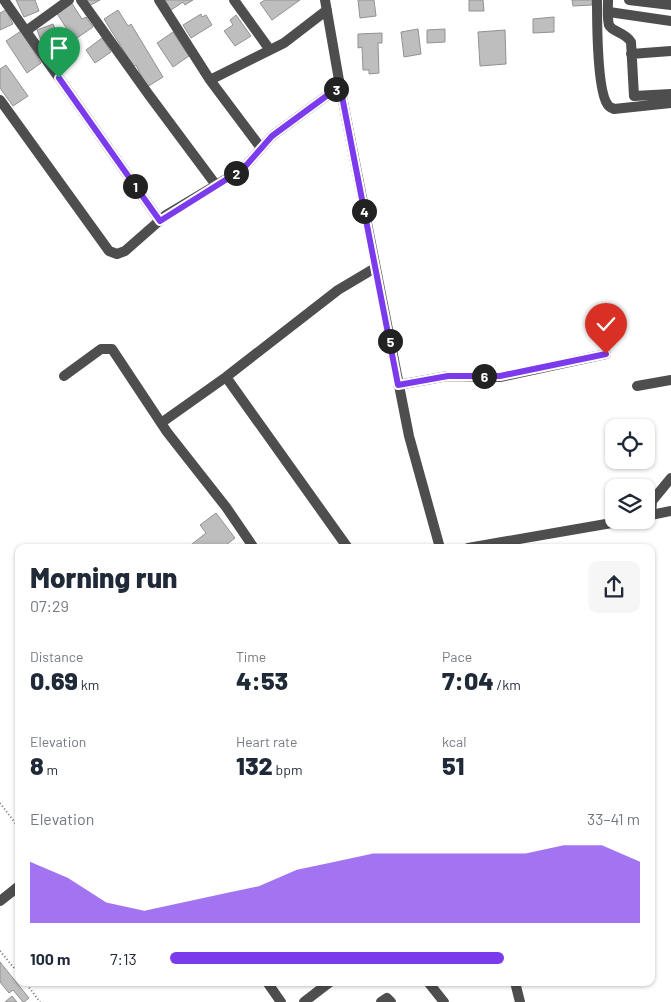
<!DOCTYPE html>
<meta charset="utf-8">
<style>
:root{--surface:#fff;--page:#f6f6f7;--text:#1f2937;--muted:#747a83;--accent:#7c3aed}
body{margin:0;font-family:Barlow,sans-serif;background:var(--page);color:var(--text);height:100vh;display:flex;flex-direction:column;font-size:19px;white-space:nowrap}
*{box-sizing:border-box;margin:0}
p{font-size:16px;color:var(--muted)}
.icon{flex:none;width:28px;height:28px;fill:none;stroke:currentColor;stroke-width:2;stroke-linecap:round;stroke-linejoin:round}
.map{position:relative;flex:1;overflow:hidden}
.drawer{position:absolute;left:15px;top:544px;width:640px;height:442px;display:flex;flex-direction:column;background:var(--surface);border-radius:10px;box-shadow:0 1px 4px #0004}
.drawer>*{flex:none}
.tools{position:absolute;left:605px;top:419px;display:grid;gap:10px}
.tools a{display:grid;place-items:center;width:50px;height:50px;border-radius:10px;background:var(--surface);box-shadow:0 1px 4px #0004;font-size:25px}
.pin{position:absolute;display:grid;place-items:center;width:42px;height:42px;color:#fff;margin:-51px -21px;border-radius:50% 50% 50% 0;rotate:-45deg;box-shadow:0 0 5px #0007}
.pin .icon{rotate:45deg}
.km{position:absolute;width:25px;height:25px;margin:-12px;border-radius:50%;background:#222;color:#fff;font-size:14px;line-height:25px;text-align:center}
.round{display:grid;place-items:center;flex:none;width:52px;height:52px;border-radius:10px;background:var(--page)}
.head{display:flex;align-items:center;justify-content:space-between;height:85px;padding:0 15px}
h1{font-size:28px;font-weight:800;line-height:38px}
.stats{display:grid;grid-template-columns:repeat(3,1fr);gap:8px;height:85px;padding:5px 15px}
.stats div{display:grid;align-content:center}
.stats b{font-size:25px;font-weight:800}
.stats small{font-size:14px;font-weight:400}
.stats p{font-size:14px}
.chart{height:140px;padding:10px 15px}
.chart p{display:flex;justify-content:space-between}
.chart svg{width:100%;height:90px;margin-top:5px;fill:var(--accent);opacity:.7}
ul{padding:0 15px;list-style:none;font-size:16px}
li{display:grid;grid-template-columns:80px 60px 1fr;align-items:center;height:38px}
li i{height:12px;border-radius:6px;background:var(--accent)}
.map>svg:first-child{display:block}
.building{fill:#bebebe;stroke:#929292}
.lines{fill:none;stroke-linecap:round;stroke-linejoin:round}
.path{stroke:#707070;stroke-width:2;stroke-dasharray:1 2.5;stroke-linecap:butt}
.minor{stroke:#4e4e4e;stroke-width:10}
.route-casing{stroke:#fff;stroke-width:10}
.route{stroke:#7c3aed;stroke-width:6}
</style>
<div class="map">
<svg width="671" height="1002" viewBox="0 0 671 1002">
<rect width="100%" height="100%" fill="#fff"/>
<path class="building" d="M16 0H35L39 11 24 17Z
M86 0H100L89 6Z
M165 0H193L185 5 183 2 171 10Z
M265 0H300L272 20 260 3Z
M358 0H374L376 16 360 18Z
M469 0H483L484 11H469Z
M572 0H592V5L573 6Z
M71 2 82 19 86 17 93 27 74 40 56 12Z
M6 10 13 24 0 30V13Z
M118 10 128 26 131 24 163 77 147 87 136 65 134 67 104 19Z
M201 14 202 17 206 15 212 25 191 38 183 25Z
M236 15 251 36 235 46 224 31 233 25 230 20Z
M554 17V32L533 33V19Z
M53 24 63 48 47 55 37 30Z
M418 29 421 54 404 57 401 32Z
M445 29V42L427 43V30Z
M505 30 506 64 480 66 478 32Z
M21 31 41 63 27 73 6 41Z
M173 32 189 56 173 67 157 43Z
M382 33V43H378L379 73 369 74V70H363L362 47 358 48V34Z
M102 38 111 52 95 63 86 50Z
M6 65 28 96 13 106 0 88V69Z
M216 513 235 538 222 548H187L206 533 200 525Z
M0 962 29 998 24 1002H23L13 990 9 993 0 982Z
M12 996 17 1002H5Z"/>
<g class="lines">
<path class="path" d="M0 803 19 828
M0 951 19 974
M25 982 40 1002"/>
<path class="minor" d="M4 0 160 221
M81 0 149 95 216 185
M159 0 210 80 261 148
M234 0 270 50
M325 0 340 86 409 436 440 548
M597 0C597 19 597 92 608 105 609 107 612 108 614 109L671 103
M608 0C608 8 607 17 609 25 612 32 625 32 631 42L634 96 671 94
M629 0 671 5
M609 12 671 21
M26 31 69 0
M631 54 671 51
M210 80 284 43 327 10
M0 100 109 251 117 254 125 251 166 215 243 169 272 136 340 86
M64 376 101 349H112L167 432 226 507 254 548
M226 377 348 548
M398 385 448 376 500 377 606 354
M637 386 671 380
M161 423 226 377 338 290 375 268
M651 515 652 501 671 478
M646 516 671 511
M468 548 629 520
M0 901 19 886
M267 982 281 1002
M428 982 444 1002
M515 982 520 1002
M304 1002 330 982
M381 1002 387 998 391 1002"/>
</g>
<g class="lines">
<g class="route-casing">
<path id="route" d="M59 78 160 221 243 169 272 136 340 86 398 385 448 376H500L606 354"/>
</g>
<use href="#route" class="route"/>
</g>
</svg>
<div class="tools">
<a><svg class="icon" aria-label="locate" viewBox="0 0 24 24"><circle cx="12" cy="12" r="6"/><path d="M12 2v4M12 18v4M2 12h4M18 12h4"/></svg></a>
<a><svg class="icon" aria-label="layers" viewBox="0 0 24 24"><path d="M12 4l9 5-9 5-9-5zM3 14l9 5 9-5"/></svg></a>
</div>
<div class="pin" style="left:59px;top:78px;background:#1e9e55"><svg class="icon" aria-label="arrive" viewBox="0 0 24 24"><path d="M6 21V4h12l-3 4 3 4H6"/></svg></div>
<div class="pin" style="left:606px;top:354px;background:#d93025"><svg class="icon" aria-label="check" viewBox="0 0 24 24"><path d="M5 12l5 5 9-10"/></svg></div>
<b class="km" style="left:135px;top:186px">1</b>
<b class="km" style="left:236px;top:173px">2</b>
<b class="km" style="left:336px;top:89px">3</b>
<b class="km" style="left:364px;top:211px">4</b>
<b class="km" style="left:390px;top:341px">5</b>
<b class="km" style="left:484px;top:376px">6</b>
<section class="drawer">
<div class="head"><div><h1>Morning run</h1><p>07:29</p></div><a class="round"><svg class="icon" aria-label="share" viewBox="0 0 24 24"><path d="M12 15V3M7 8l5-5 5 5M5 13v7h14v-7"/></svg></a></div>
<div class="stats">
<div><p>Distance</p><b>0.69<small> km</small></b></div>
<div><p>Time</p><b>4:53</b></div>
<div><p>Pace</p><b>7:04<small> /km</small></b></div>
</div>
<div class="stats">
<div><p>Elevation</p><b>8<small> m</small></b></div>
<div><p>Heart rate</p><b>132<small> bpm</small></b></div>
<div><p>kcal</p><b>51</b></div>
</div>
<div class="chart"><p><span>Elevation</span>33–41 m</p>
<svg viewBox="0 0 160 44" preserveAspectRatio="none"><path d="M0 44V14L10 22L20 34L30 38L40 34L50 30L60 26L70 18L80 14L90 10L100 10L110 10L120 10L130 10L140 6L150 6L160 14V44z"/></svg>
</div>
<ul>
<li><b>100 m</b>7:13<i style="width:71%"></i></li>
</ul>
</section>
</div>
